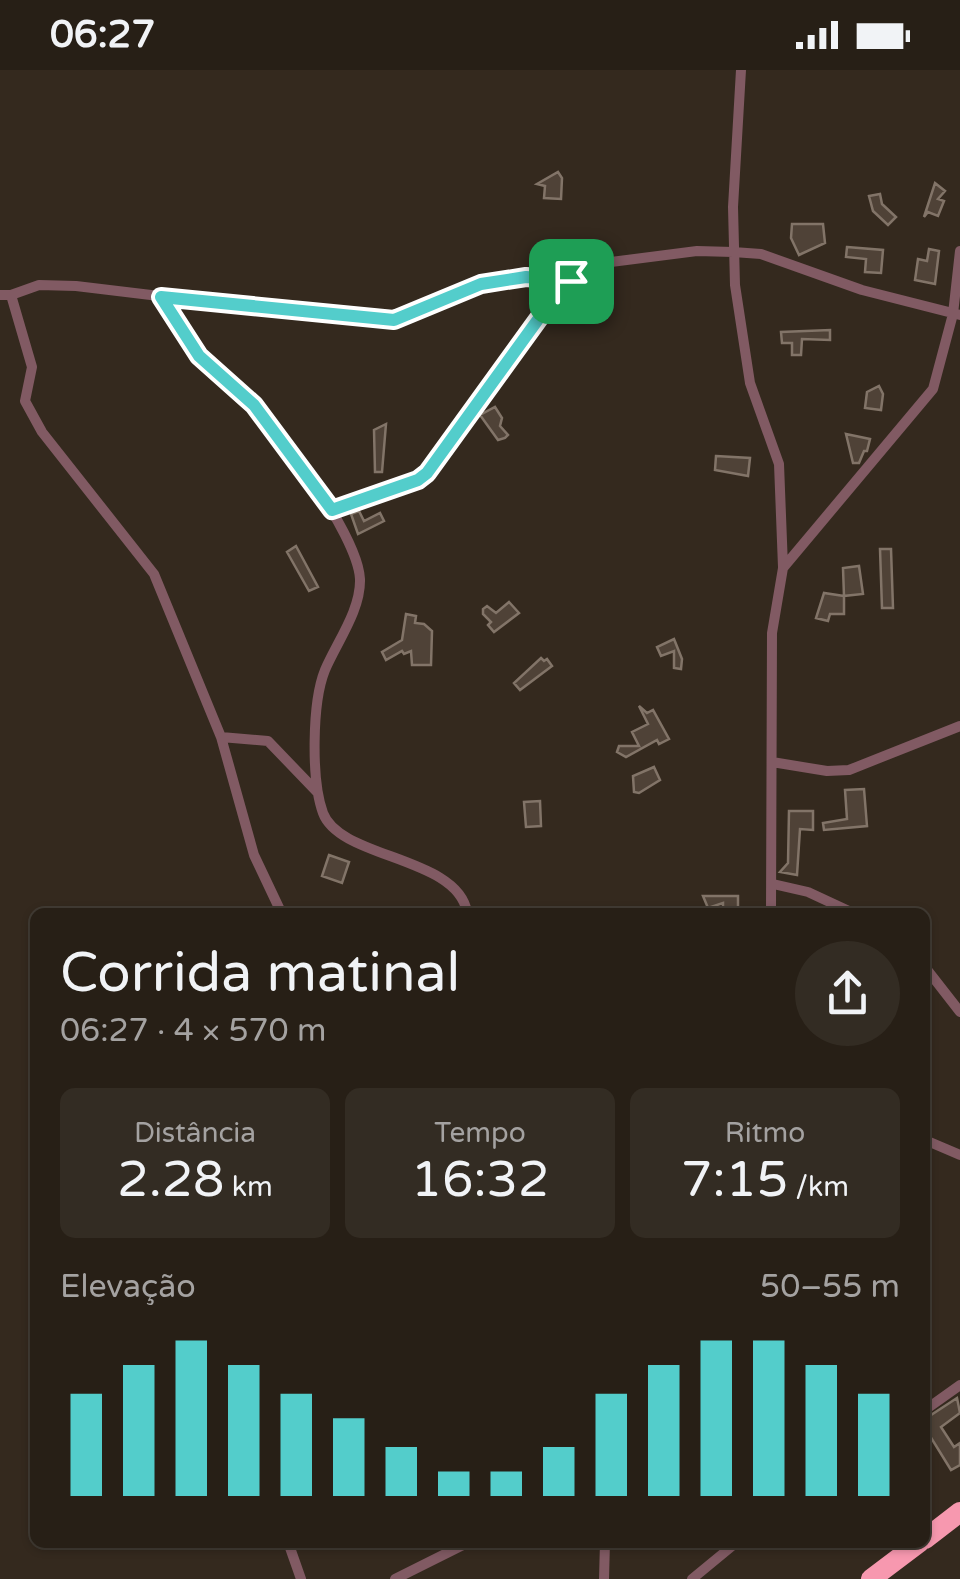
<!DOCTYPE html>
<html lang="pt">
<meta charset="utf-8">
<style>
:root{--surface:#271f16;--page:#332c23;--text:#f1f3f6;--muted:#a4a2a1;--line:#433d35;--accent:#53cdcb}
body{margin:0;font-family:"Varela Round",sans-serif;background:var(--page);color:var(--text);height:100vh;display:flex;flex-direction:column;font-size:38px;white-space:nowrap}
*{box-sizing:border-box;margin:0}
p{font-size:32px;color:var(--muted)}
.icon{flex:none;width:55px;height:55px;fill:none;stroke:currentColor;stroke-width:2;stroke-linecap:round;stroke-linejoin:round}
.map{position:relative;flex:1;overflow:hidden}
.details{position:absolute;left:30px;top:838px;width:900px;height:640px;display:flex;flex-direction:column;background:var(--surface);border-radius:15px;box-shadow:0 2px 8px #0004,0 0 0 2px var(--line)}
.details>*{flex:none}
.pin{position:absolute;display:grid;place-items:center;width:85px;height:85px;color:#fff;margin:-42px;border-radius:20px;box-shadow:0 5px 15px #0006}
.round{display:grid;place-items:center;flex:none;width:105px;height:105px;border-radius:52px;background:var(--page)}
.headline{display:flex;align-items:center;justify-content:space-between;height:170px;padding:0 30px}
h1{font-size:55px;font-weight:600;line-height:75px}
.metrics{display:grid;grid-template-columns:repeat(3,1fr);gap:15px;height:170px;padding:10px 30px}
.metrics div{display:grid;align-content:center;border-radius:15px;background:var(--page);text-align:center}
.metrics b{font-size:50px;font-weight:600}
.metrics small{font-size:28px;font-weight:400}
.metrics p{font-size:28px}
.chart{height:280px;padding:20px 30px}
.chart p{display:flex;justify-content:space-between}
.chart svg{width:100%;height:180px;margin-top:10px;stroke:var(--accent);stroke-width:6}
.status{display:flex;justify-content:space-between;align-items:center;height:70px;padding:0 50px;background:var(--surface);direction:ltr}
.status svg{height:28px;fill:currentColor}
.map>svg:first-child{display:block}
.building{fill:#4f4237;stroke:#827468;stroke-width:2.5}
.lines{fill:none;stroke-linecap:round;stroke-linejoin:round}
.street{stroke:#815a63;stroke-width:10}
.highway{stroke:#f798af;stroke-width:20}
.route-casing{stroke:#fff;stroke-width:20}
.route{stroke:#53cdcb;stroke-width:12}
</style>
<div class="status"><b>06:27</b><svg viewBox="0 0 49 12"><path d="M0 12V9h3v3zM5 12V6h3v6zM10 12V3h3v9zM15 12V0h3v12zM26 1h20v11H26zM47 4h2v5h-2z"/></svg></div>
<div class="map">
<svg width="960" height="1509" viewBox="0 0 960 1509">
<rect width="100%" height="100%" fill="#34291e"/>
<path class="building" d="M558 102 562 108 561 129 544 128 545 116 537 114Z
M935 113 945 121 938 129 944 131 938 146 928 142 924 147Z
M880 124 882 134 896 147 888 155 873 141 869 126Z
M792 154H823L825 173 799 185 791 168Z
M847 177 883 180 881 203 865 202 866 189 846 187Z
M929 179 939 181 935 214 915 210 918 189 927 191Z
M830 260V270L802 269 801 285H792V273H782L781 262Z
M879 316 883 324 881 340 865 338 867 322Z
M495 337 502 348 500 356 508 365 505 368 498 370 480 345Z
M386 354 382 402H375L374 360Z
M846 364 870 369 867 381H864L859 393H853Z
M716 386 750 388 748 406 715 400Z
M359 441 364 451 380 443 384 451 358 464 351 444Z
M296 476 318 517 309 521 287 482Z
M880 479H891L893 538H882Z
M859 496 863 524 844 526V544H830L828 551 816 548 824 523 844 526 843 498Z
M509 532 519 543 494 562 488 555 491 552 483 544V539L487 536 496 543Z
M406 544 416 546 415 553 424 554 432 561 431 595H412L411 581 404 584 402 581 386 590 382 582 402 570Z
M674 569 682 589 681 599 674 598V581L661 586 657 577Z
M541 588 544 591 547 589 552 596 520 620 514 613Z
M639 636 647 643 653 640 669 669 659 674 657 670 626 687 617 682 619 676H639L632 662 648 654Z
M654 697 660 710 639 723 634 722 633 706Z
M864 719 867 756 824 760 823 753 847 749 845 720Z
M540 731 541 756 526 757 524 732Z
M789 741H813V760L800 759 797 805 780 802 788 793Z
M329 785 349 792 342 813 322 806Z
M703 826H738V842H723V833L708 838Z
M957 1328 960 1343 941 1357 954 1377 960 1373V1395L951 1400 925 1358V1349Z"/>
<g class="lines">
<path class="street" d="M741 0 733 137 735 215 750 313 779 394 783 497
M0 225H11L39 215 76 216 276 240 394 250 481 214 526 207 571 211
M11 225 32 297 25 331 42 362 154 504 221 667 254 785 281 842
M161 227C173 246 184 267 198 285 209 298 226 307 239 318 272 348 358 465 360 509 361 540 337 572 325 600 312 632 311 710 323 743 340 789 457 786 467 842
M332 441 419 410 427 403 560 221 582 203 611 192 697 181 733 182 761 184 862 220 960 245
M221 667 268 671 318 723
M772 692 827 701 849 700 960 656
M773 814 808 822 851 842
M771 842 772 563 783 498 933 319 953 244 960 181
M925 897 960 942
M925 1070 960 1085
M925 1340 960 1315
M288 1472 301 1509
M395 1509 469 1472
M604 1509 605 1472
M692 1509 737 1472"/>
<path class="highway" d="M925 1469 960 1442
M871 1509 920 1472"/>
</g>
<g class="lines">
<g class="route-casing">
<path id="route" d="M526 207 571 211 542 244 427 403 418 410 332 440 254 335 199 286 161 227 394 250 481 214Z"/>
</g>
<use href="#route" class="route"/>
</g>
</svg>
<div class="pin" style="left:571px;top:211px;background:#1e9e55"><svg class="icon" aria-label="arrive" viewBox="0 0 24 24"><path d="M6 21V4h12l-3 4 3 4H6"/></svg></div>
<section class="details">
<div class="headline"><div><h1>Corrida matinal</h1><p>06:27 · 4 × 570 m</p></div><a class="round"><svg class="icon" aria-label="share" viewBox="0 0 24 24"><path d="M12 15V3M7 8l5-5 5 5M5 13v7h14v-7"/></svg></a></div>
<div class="metrics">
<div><p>Distância</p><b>2.28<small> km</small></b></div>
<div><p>Tempo</p><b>16:32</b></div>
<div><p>Ritmo</p><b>7:15<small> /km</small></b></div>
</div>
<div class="chart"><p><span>Elevação</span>50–55 m</p>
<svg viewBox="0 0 160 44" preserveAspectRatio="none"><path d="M5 44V19M15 44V12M25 44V6M35 44V12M45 44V19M55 44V25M65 44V32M75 44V38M85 44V38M95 44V32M105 44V19M115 44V12M125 44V6M135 44V6M145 44V12M155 44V19"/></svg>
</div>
</section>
</div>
